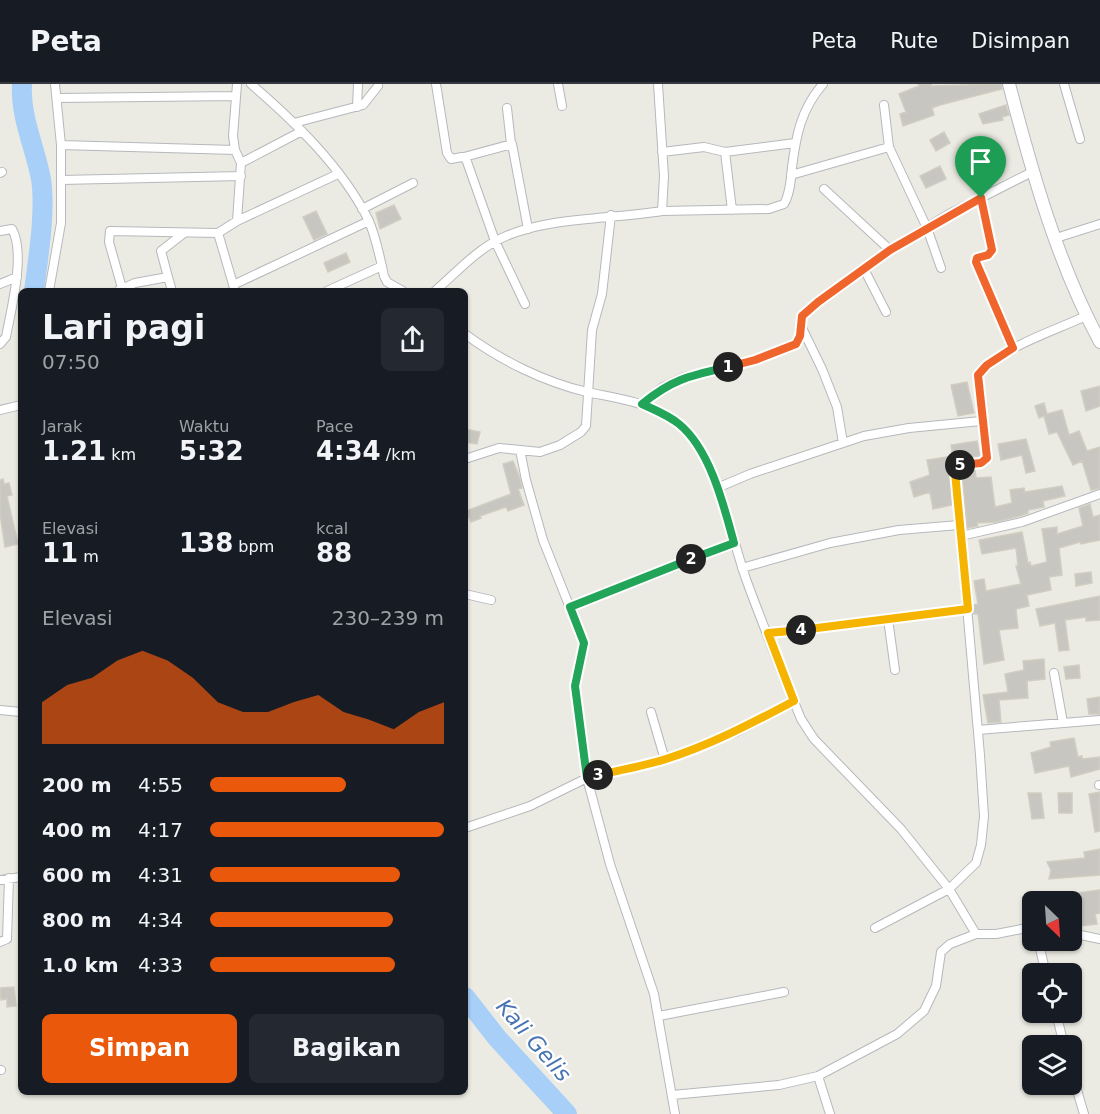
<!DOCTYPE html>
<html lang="id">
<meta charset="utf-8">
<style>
:root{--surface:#171b24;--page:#242831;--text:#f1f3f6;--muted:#9ea1a6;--line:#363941;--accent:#ea580c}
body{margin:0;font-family:"DejaVu Sans",sans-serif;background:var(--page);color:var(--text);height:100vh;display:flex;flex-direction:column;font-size:22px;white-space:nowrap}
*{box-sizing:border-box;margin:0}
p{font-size:20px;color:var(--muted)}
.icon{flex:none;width:33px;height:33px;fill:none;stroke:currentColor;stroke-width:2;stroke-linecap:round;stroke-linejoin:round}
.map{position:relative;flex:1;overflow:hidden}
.details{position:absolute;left:18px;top:204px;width:450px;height:807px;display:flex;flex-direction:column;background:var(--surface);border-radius:9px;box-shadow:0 2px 4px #0004}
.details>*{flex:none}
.needle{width:39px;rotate:155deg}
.fabs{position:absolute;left:1022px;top:807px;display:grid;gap:12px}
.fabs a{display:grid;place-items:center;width:60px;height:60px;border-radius:9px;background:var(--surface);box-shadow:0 2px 4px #0004;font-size:30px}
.pin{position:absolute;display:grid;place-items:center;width:51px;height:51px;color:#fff;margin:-62px -26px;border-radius:50% 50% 50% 0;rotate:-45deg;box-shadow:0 0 6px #0007}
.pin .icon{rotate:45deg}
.km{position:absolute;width:30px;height:30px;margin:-15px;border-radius:50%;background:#222;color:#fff;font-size:16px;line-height:30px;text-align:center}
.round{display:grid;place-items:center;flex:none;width:63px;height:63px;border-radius:9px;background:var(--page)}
.summary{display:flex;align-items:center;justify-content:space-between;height:102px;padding:0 24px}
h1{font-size:33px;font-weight:600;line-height:45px}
.figures{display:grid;grid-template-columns:repeat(3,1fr);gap:9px;height:102px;padding:6px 24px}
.figures div{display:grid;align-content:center}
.figures b{font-size:26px;font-weight:600}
.figures small{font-size:16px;font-weight:400}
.figures p{font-size:16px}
.chart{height:168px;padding:12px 24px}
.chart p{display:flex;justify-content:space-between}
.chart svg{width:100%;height:108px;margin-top:6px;fill:var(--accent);opacity:.7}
.action{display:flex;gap:12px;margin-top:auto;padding:12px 24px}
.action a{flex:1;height:69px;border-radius:9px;background:var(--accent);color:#fff;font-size:24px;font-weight:600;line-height:69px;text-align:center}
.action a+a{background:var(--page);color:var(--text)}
ul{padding:0 24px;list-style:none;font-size:20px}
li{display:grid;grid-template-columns:96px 72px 1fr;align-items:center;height:45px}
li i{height:15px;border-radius:8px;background:var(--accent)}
header{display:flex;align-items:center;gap:36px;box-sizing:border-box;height:84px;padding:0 30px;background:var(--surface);border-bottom:2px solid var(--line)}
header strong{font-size:28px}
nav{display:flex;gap:33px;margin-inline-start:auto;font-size:21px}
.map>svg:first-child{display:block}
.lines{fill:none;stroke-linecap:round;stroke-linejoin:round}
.river{stroke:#a7cff8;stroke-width:20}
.building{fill:#c8c6c0;stroke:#d1cdc1;stroke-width:1.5}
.street-casing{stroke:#b5b8bc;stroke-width:10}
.secondary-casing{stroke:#b6b8be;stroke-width:14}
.street{stroke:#fff;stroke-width:8}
.secondary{stroke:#fff;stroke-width:12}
.split-1-casing{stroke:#fff;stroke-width:12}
.split-2-casing{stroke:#fff;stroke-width:12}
.split-3-casing{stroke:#fff;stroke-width:12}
.split-4-casing{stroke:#fff;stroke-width:12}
.split-5-casing{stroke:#fff;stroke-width:12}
.split-6-casing{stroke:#fff;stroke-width:12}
.split-1{stroke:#f0652b;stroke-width:8}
.split-2{stroke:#22a559;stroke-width:8}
.split-3{stroke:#22a559;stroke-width:8}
.split-4{stroke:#f5b400;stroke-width:8}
.split-5{stroke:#f5b400;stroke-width:8}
.split-6{stroke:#f0652b;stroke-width:8}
.labels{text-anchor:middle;stroke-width:4.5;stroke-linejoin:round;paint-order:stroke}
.water-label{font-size:22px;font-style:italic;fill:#4874b1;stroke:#fff}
</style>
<header>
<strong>Peta</strong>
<nav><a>Peta</a><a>Rute</a><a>Disimpan</a></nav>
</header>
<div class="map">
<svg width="1100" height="1030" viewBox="0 0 1100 1030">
<rect width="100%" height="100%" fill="#ecebe3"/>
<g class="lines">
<path class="river" d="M22 0C20 33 35 63 41 95 46 127 38 175 34 207
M465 913 498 955 567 1030"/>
</g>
<path class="building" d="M918 0H931V2L1001 0 1002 5 940 21 932 24 934 31 903 42 900 30 906 28 899 10 919 2Z
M1006 21 1009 31 1002 33 1003 36 983 40 979 30Z
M944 48 950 59 936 67 930 56Z
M940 82 946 95 926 104 920 92Z
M394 121 401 135 380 145 376 129Z
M316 127 327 150 314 156 303 133Z
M346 169 350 178 328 188 324 179Z
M967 298 974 329 958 332 951 301Z
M1100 302V322L1086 327 1081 307Z
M1044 319 1047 330 1062 326 1069 351 1079 347 1087 367 1100 363V404L1091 406 1082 377 1073 381 1057 348 1049 350 1044 332 1039 334 1035 322Z
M465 345 480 348 477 360 465 358Z
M1026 355 1035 387 1026 389 1022 371 1001 376 998 360Z
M977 357 980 372 955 375 950 383 952 421 933 425 930 408 914 413 910 398 930 391 927 376 953 372 951 361Z
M513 377 519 392 522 404 518 405 524 421 508 427 506 423 480 432 481 434 471 438 466 427 511 410 503 380Z
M975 386 976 394 991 393 995 423 1012 419 1010 406 1024 404 1025 408 1062 402 1065 412 1043 417 1044 423 1028 426V429L1020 432 996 438 977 439 978 442 967 444 962 388Z
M3 395 4 400 9 399 12 411 7 412 18 460 5 463 0 430V396Z
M1090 420 1093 433 1100 431V456L1081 460 1080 458 1059 464 1062 491 1049 493 1051 506 1027 511 1029 522 1016 525 1018 544 999 546 1004 576 984 580 978 530H974L973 521 978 520 974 497 984 495 986 507 1021 500 1016 482 1018 481 1016 464 982 470 979 456 1022 448 1028 479 1030 478 1031 482 1047 478 1042 445 1057 443V450L1083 442 1079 424Z
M1091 488 1092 499 1076 502 1075 490Z
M1100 512V536L1086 537V533L1065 536 1069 566 1059 567 1055 539 1040 542 1036 525Z
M1044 575 1045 595 1027 597 1028 614 999 616 1001 638 988 639 983 611 1008 608 1005 590 1024 586 1023 577Z
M1079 581 1080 594 1066 595 1064 583Z
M1100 613V630H1089L1087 615Z
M1074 654 1078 673 1082 672V675L1100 673V685L1071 693 1069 682 1035 689 1031 669 1051 663 1050 658Z
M1100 708V747L1095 748 1089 710Z
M1028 709H1041L1044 734 1032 735Z
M1058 709H1072V729H1059Z
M1100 765V791L1049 795 1051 786 1047 778 1085 774 1084 768Z
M1100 806V829L1095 830 1097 840 1081 842 1077 809Z
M14 903 16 922 7 923V915L1 916 0 904Z"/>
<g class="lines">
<g class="street-casing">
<path id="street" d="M55 0 61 61
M251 0C295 38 341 82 368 135 376 152 380 174 384 192L387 198 403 207
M436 0 447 69 451 75 462 73 466 75 495 157 525 220
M558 0 562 22
M1064 0 1080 55
M57 14 236 12
M884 21 889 63 927 144 941 184
M357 23 358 0
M507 24 511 60
M294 39 363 21 378 2
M235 66 233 52 237 0
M662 68 704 63 725 68 795 59
M725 68 732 126
M464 73 512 60 528 145
M0 89 2 88
M791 91 889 63
M61 96 241 92
M824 105 890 166
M981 113 992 166 988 171 977 174 976 178 1013 264
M362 125 413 99
M662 127 769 125 784 120C790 110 791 95 792 83 796 52 801 25 823 0
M237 137 338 90
M0 147 12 145C26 169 11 226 6 253L0 260
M1056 154 1100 140
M864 185 886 228
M168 193 161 167 184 149
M0 200 17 193
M233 201 369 137
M122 204 109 158 110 147 218 149
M119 206 135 199 168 193 172 207
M49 207 61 139V61L235 66 241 79
M235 207 218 149 237 137 241 79 302 47
M327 207 382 182
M435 207C456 189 478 164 504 153 548 133 614 135 662 127L664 92 658 0
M802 244 822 285 837 323 843 359
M465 250C500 276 544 298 587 308 615 314 641 317 666 331 716 358 728 445 746 495 763 542 782 588 801 635L814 655 901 745 949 805 976 850
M642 320 663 303 684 293 755 276 796 260 800 252 802 232 818 218 890 166 949 130 1032 88
M0 326 21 321
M520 366 526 396 543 456 584 559 575 602 587 694 610 780 654 910 675 1030
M465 375 499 364 540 368 560 361 581 348 586 342 592 246 602 210 611 131
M717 404 750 390 864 352 909 344 981 337
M961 452 1022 438 1100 410
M742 484 830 459 899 446 959 441
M465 510 491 516
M570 523 734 459
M888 535 895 586
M768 549 968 525
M1054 589 1063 639
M0 626 21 628
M651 628 665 676
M978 646 1100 636
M1099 701H1100
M465 744 530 722 587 694 665 676 688 667 736 648 794 617
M0 796 21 793
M875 844 949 805 976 779 981 761 984 732 980 671 955 386 958 381 981 379 987 374 978 291C1006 261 1049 249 1086 232
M1071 849 1100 855
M1038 856 1046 890
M0 858 7 855 9 794
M1056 928 1064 962
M659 932 784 908
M0 986H1
M1071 986 1084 1030
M818 992 830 1030
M672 1011 779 1001 818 992 897 950 924 927 936 902 941 868 950 860 976 850H996L1032 843"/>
</g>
<g class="secondary-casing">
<path id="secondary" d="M1009 0C1032 88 1057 178 1100 258"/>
</g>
<use href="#street" class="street"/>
<use href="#secondary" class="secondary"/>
</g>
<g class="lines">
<g class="split-1-casing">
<path id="split-1" d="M728 283 755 276 796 260 800 252 802 232 818 218 890 166 981 114"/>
</g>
<g class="split-2-casing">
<path id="split-2" d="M691 475 734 459C724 422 710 365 679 340 668 331 655 326 642 320 673 295 689 292 728 283"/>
</g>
<g class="split-3-casing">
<path id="split-3" d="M598 691 587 694 575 602 584 559 570 523 691 475"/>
</g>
<g class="split-4-casing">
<path id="split-4" d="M598 691C621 686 644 682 666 675 711 661 752 639 794 617L768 549 801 546"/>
</g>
<g class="split-5-casing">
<path id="split-5" d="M801 546 968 525 955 388 956 383 960 381"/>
</g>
<g class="split-6-casing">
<path id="split-6" d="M960 381 981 379 987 374 978 291 987 281 1013 264 976 178 977 174 988 171 992 166 981 114"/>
</g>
<use href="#split-1" class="split-1"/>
<use href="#split-2" class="split-2"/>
<use href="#split-3" class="split-3"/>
<use href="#split-4" class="split-4"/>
<use href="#split-5" class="split-5"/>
<use href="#split-6" class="split-6"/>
</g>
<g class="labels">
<g class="water-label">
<text transform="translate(534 956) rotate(49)" y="8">Kali Gelis</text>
</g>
</g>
</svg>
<div class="fabs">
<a><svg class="needle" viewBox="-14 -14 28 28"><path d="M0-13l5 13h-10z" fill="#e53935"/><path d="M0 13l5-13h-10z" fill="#9ea1a6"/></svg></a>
<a><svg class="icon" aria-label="locate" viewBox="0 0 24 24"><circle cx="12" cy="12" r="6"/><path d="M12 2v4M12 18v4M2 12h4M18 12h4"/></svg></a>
<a><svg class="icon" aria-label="layers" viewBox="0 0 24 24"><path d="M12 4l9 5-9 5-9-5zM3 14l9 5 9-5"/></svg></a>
</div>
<div class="pin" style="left:981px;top:114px;background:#1e9e55"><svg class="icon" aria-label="arrive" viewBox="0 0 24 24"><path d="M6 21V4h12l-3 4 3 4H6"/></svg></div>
<b class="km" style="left:728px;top:283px">1</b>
<b class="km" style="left:691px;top:475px">2</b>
<b class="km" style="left:598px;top:691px">3</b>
<b class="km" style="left:801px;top:546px">4</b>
<b class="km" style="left:960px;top:381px">5</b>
<section class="details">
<div class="summary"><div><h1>Lari pagi</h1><p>07:50</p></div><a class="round"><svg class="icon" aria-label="share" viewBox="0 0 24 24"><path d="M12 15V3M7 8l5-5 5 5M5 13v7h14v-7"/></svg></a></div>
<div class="figures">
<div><p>Jarak</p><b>1.21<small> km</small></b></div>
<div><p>Waktu</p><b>5:32</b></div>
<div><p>Pace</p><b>4:34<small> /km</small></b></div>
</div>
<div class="figures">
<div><p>Elevasi</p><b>11<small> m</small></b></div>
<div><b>138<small> bpm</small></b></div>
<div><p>kcal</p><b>88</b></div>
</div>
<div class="chart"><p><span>Elevasi</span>230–239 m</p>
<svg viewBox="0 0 160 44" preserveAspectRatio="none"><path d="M0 44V27L10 20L20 17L30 10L40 6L50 10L60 17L70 27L80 31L90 31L100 27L110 24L120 31L130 34L140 38L150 31L160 27V44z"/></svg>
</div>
<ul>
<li><b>200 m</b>4:55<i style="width:58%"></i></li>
<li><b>400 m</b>4:17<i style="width:100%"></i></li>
<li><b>600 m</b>4:31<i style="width:81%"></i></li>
<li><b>800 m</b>4:34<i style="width:78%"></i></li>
<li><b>1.0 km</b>4:33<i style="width:79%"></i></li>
</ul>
<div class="action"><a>Simpan</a><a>Bagikan</a></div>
</section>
</div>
